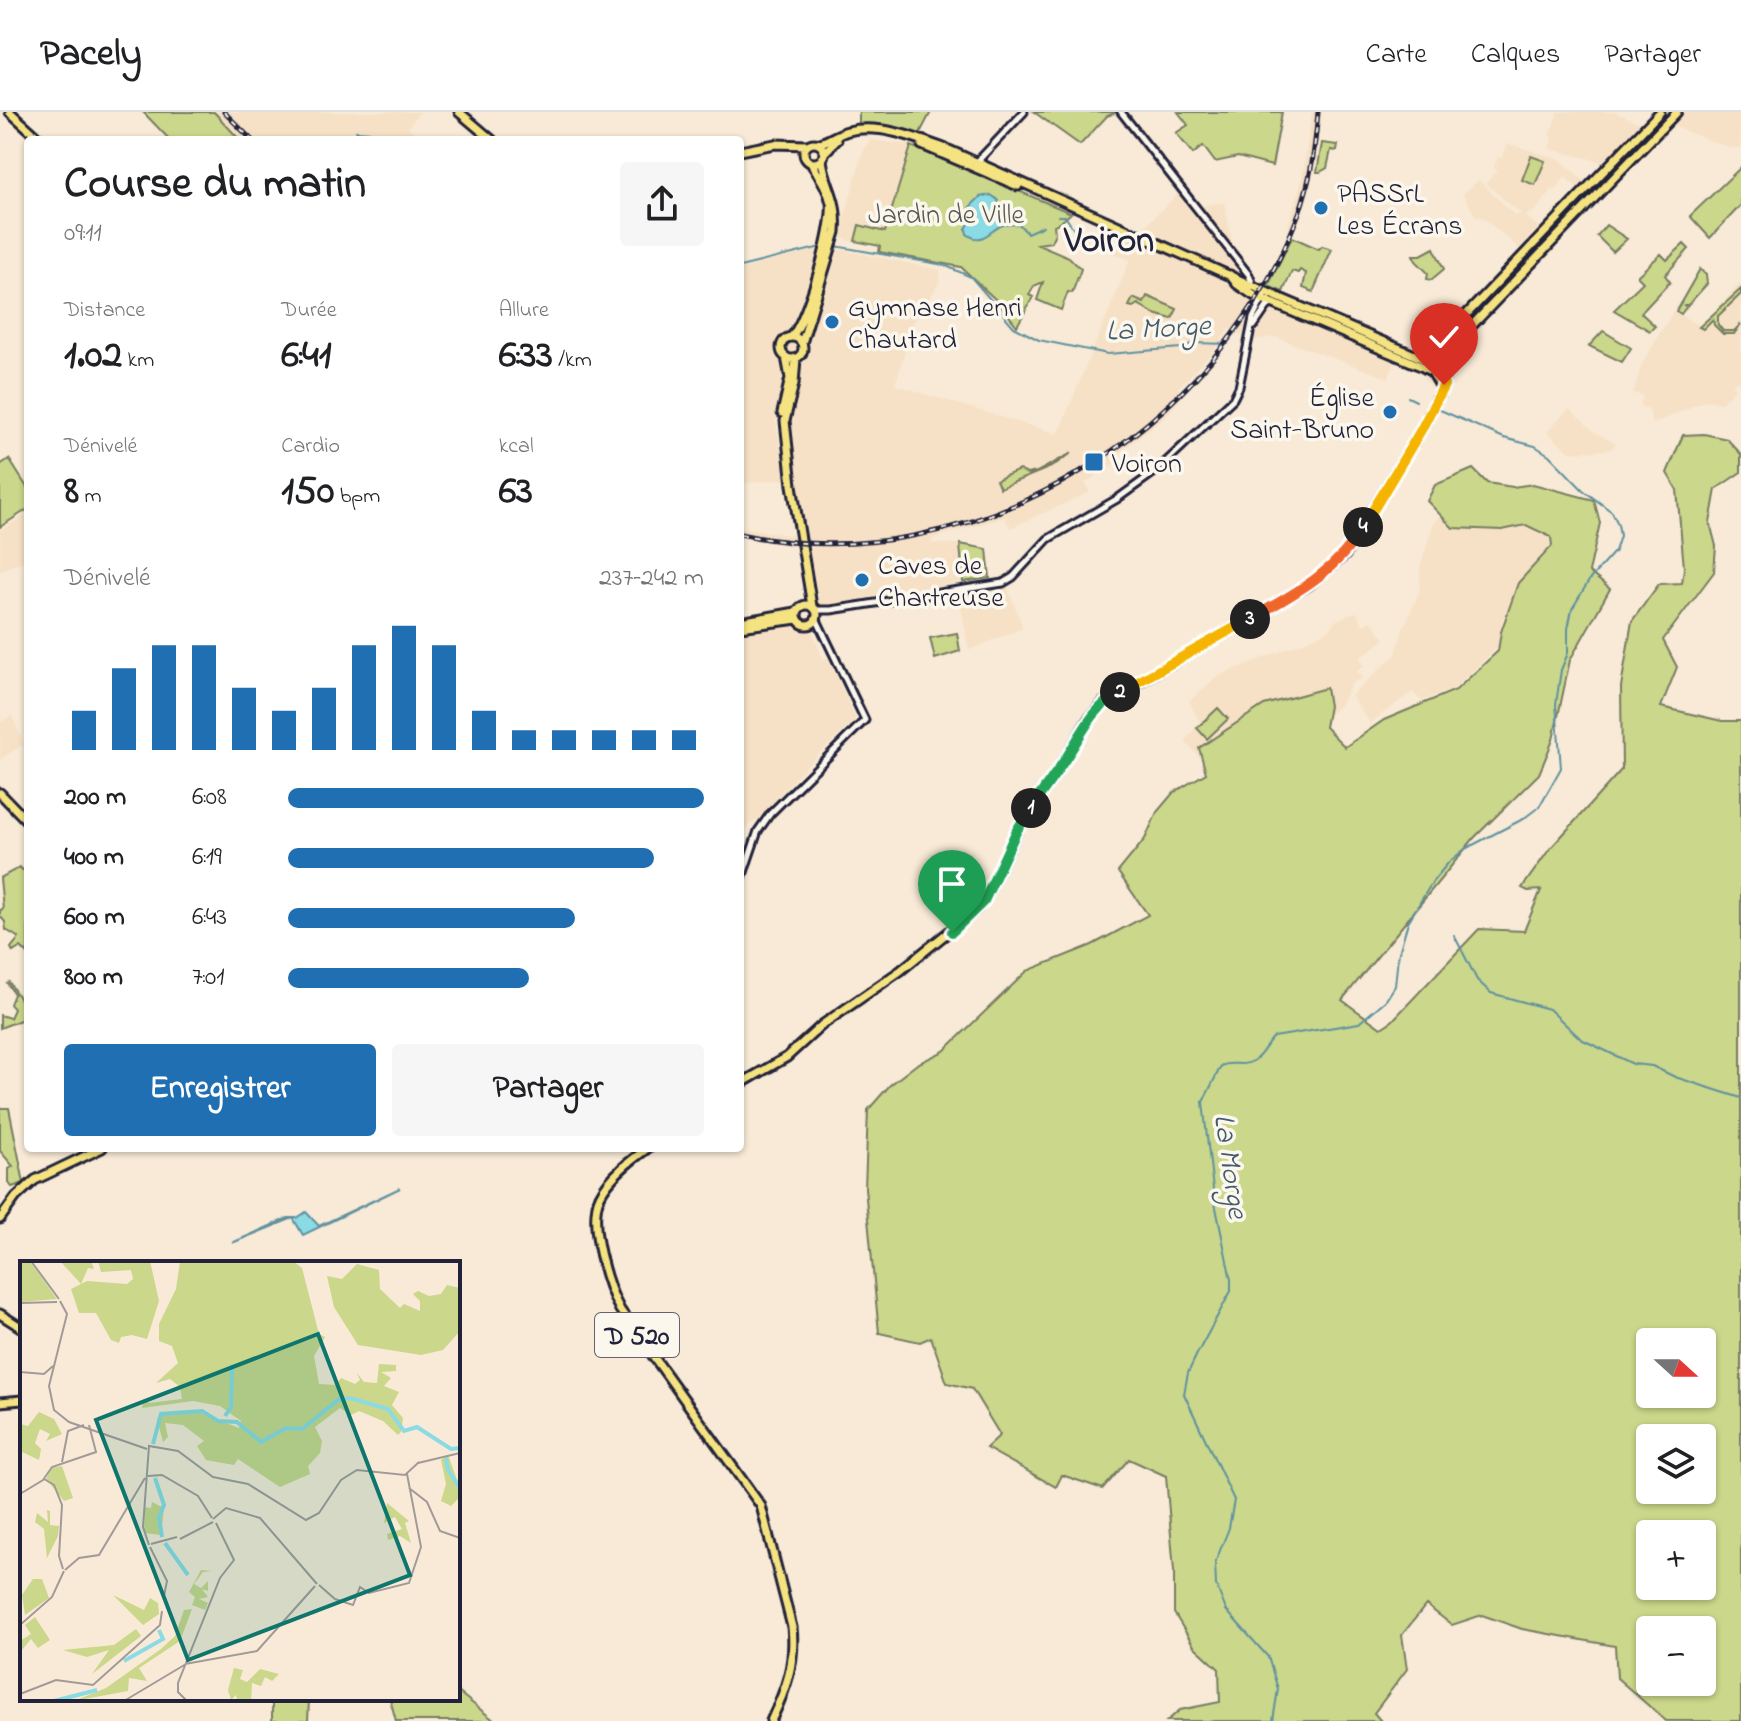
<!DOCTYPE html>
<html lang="fr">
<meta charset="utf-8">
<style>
:root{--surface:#fff;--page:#f6f6f6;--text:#202124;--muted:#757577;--line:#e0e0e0;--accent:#1f6fb2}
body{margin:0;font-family:"Indie Flower",sans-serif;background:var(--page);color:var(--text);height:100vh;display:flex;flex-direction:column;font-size:30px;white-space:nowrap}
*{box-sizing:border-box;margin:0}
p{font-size:26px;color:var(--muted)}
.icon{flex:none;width:44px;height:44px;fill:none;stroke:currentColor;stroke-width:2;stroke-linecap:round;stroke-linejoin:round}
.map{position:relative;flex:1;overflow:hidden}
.details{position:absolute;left:24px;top:24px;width:720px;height:1016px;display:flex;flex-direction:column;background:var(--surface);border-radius:8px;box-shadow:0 2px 6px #0004}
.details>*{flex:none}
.needle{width:52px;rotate:111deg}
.buttons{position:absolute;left:1636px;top:1216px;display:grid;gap:16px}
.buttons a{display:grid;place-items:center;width:80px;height:80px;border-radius:8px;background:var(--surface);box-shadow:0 2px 6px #0004;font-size:40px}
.pin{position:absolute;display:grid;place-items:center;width:68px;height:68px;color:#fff;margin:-82px -34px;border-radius:50% 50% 50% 0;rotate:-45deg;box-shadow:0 0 8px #0007}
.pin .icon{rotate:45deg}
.km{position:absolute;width:40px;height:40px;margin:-20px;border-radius:50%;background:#222;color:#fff;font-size:22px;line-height:40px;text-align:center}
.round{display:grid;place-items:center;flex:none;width:84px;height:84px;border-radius:8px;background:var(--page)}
.overview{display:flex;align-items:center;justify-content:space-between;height:136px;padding:0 40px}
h1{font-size:44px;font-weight:800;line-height:60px}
.metrics{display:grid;grid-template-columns:repeat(3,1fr);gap:12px;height:136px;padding:8px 40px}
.metrics div{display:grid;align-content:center}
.metrics b{font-size:40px;font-weight:800}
.metrics small{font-size:22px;font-weight:400}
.metrics p{font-size:22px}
.chart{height:224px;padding:16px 40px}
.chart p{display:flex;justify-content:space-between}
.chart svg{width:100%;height:144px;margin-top:8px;stroke:var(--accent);stroke-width:6}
.primary-button{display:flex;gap:16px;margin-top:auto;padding:16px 40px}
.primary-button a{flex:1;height:92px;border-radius:8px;background:var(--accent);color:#fff;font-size:32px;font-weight:800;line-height:92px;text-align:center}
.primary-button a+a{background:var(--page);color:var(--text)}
ul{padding:0 40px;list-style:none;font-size:26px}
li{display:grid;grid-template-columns:128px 96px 1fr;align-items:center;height:60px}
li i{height:20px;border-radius:10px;background:var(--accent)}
header{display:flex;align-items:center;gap:48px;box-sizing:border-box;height:112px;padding:0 40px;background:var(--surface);border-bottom:2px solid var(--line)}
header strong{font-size:38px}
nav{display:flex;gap:44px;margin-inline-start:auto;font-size:28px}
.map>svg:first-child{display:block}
.built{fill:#f6e1c6}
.green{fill:#cbd78a;stroke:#767c62;stroke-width:2;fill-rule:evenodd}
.water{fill:#8adbe4;stroke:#6091a0;stroke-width:2}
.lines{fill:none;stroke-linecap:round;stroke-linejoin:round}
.stream{stroke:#6091a0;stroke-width:2}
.minor-casing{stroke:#22223b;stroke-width:11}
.major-casing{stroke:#22223b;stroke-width:13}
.minor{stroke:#fbf7ec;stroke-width:5}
.major{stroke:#f5e382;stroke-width:7}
.rail-casing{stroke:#22223b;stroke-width:5}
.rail{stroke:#fbf7ec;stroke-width:2;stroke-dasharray:6;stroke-linecap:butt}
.split-1-casing{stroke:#fff;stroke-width:16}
.split-2-casing{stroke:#fff;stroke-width:16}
.split-3-casing{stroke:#fff;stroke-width:16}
.split-4-casing{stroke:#fff;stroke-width:16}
.split-5-casing{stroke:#fff;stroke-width:16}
.split-1{stroke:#22a559;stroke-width:10}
.split-2{stroke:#22a559;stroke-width:10}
.split-3{stroke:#f5b400;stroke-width:10}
.split-4{stroke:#f0652b;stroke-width:10}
.split-5{stroke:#f5b400;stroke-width:10}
.poi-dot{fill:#1f6fb2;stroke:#fbf7ec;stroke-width:3}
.labels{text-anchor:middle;stroke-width:7;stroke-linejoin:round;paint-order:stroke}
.shield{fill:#fbf7ec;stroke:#636270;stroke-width:2}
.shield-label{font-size:26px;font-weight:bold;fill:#22223b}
.poi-label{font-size:28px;fill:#22223b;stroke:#fbf7ec;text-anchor:start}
.park-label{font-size:28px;fill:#555853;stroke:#fbf7ec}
.water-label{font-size:30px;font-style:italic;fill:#415a6e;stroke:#fbf7ec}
.district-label{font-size:36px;font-weight:bold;fill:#22223b;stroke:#fbf7ec}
.inset-river{fill:none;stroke:#8adbe4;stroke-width:4}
.inset-road{fill:none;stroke:#a29a98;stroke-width:2}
.view{fill:#0f766e;fill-opacity:0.15;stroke:#0f766e;stroke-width:4}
.inset-edge{fill:none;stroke:#22223b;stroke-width:4}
</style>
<header>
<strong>Pacely</strong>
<nav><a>Carte</a><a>Calques</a><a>Partager</a></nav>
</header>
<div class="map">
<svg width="1741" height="1609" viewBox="0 0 1741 1609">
<rect width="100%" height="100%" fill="#f8ead6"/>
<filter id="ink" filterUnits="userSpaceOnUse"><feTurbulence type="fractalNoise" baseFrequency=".0125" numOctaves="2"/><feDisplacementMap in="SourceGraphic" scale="16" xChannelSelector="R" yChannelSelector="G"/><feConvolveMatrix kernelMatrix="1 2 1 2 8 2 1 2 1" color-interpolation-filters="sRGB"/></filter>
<g filter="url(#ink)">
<path class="built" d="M214 0H420L408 15 423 28H240Z
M1312 0H1322L1315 57 1305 93 1294 117 1288 114 1302 69Z
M1558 0H1614L1642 12 1602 50 1549 37 1552 25 1549 24Z
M1685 0H1739L1741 36H1730L1675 15 1673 12Z
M871 28 910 33 884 120 859 113 854 130 839 125 864 36Z
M1508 32 1560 47 1585 70 1579 77 1565 65 1555 79 1553 77 1533 101 1531 100 1526 105 1540 116 1519 136 1483 106 1475 103 1463 82 1479 68 1515 104 1521 102 1486 72 1497 58 1494 56 1498 45 1502 46Z
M1183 77 1197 95 1224 90 1234 139 1259 172 1252 185 1390 245 1394 253 1388 266 1275 225 1251 228 1230 217 1210 243 1178 276 1185 281 1165 305 1114 344 1118 350 1085 371 1090 380 1010 416 1005 405 934 426 931 431 960 432 963 470 819 494 795 360 789 303 799 257 833 139 843 138 941 158 939 171 914 210 895 273 1058 322 1130 148 1097 134 1105 115 1137 129 1142 117Z
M821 136 776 310 785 367 740 372V157Z
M1741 171V272L1737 268 1732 273 1735 277 1721 291 1707 288 1652 312 1649 297 1640 294 1643 284 1633 281 1642 252 1673 199 1700 214Z
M1569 297 1595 320 1616 332 1610 338 1570 340 1547 320Z
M1462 394 1555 422 1553 435 1535 451 1525 473 1502 508 1505 528 1455 576 1422 589 1412 580 1370 611 1351 584 1396 542 1403 517 1420 478V455L1434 410 1446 400Z
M28 401V447L0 458V419Z
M740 415 794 424 796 434 740 425Z
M1007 473 1023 516 969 538 958 480Z
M1356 500 1363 513 1371 509 1385 527 1360 546 1364 554 1357 559 1363 566 1352 571 1340 594 1324 605 1272 615 1203 650 1185 629 1200 610 1189 590 1216 565 1313 526 1329 518 1335 509Z
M796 510 800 515 811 516 823 547 828 546 856 607 802 658 757 708 740 719V523L763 514Z
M12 604 24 632 0 647V610Z"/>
<path class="green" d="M143 0H214L240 28H170Z
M859 0H931L918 25 859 15Z
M1034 0H1115V1L1107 4 1080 33Z
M1178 0H1282L1272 54 1238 45 1215 50 1203 34 1193 42 1176 21 1188 13Z
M1322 31 1338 33 1337 39 1331 38 1327 56 1320 60H1317Z
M911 34 1071 101 1061 110 1054 113 1055 121 1051 130 1038 132 1069 145 1081 157 1072 181 1068 180 1061 198 1037 188 1043 170 1034 174 1029 183 1033 185 1017 214 997 189 961 155 879 140 880 134 855 129 859 113 885 120Z
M1531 44 1545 49 1535 73 1522 68Z
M1741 55V93L1710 126 1690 104Z
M1606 113 1627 127 1613 140 1597 124Z
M1292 125 1319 137 1322 134 1332 137 1313 180 1303 176 1306 161 1300 158 1298 161 1292 159 1283 180 1268 174Z
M1684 132 1689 137 1665 163 1670 170 1641 201 1655 214 1650 219 1614 198 1643 170 1637 164 1661 142 1667 148Z
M1434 136 1444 157 1431 168 1427 167 1428 161 1416 149 1413 143H1421Z
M1700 157 1706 163 1707 172 1688 193H1683L1687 194 1681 202 1676 199Z
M1741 177V182L1718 204V213L1723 219H1734L1741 212 1734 222H1723L1714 213 1713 207 1703 217 1699 215Z
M1147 184 1177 197 1172 207 1154 202 1138 192 1133 195 1129 194 1133 186 1144 191Z
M1603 219 1631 236 1622 250 1589 234Z
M1704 322 1727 327 1741 342V360L1716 377 1710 411 1716 434 1714 460 1663 528 1677 555 1661 595 1722 609H1741V1609H1666L1617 1566 1615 1534 1522 1517 1482 1503 1452 1513 1426 1493 1402 1523 1407 1557 1374 1601 1381 1609H1167L1180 1598 1220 1590 1219 1557 1194 1534 1174 1501V1459L1166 1364 1129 1347 1103 1377 1062 1363 1056 1375 986 1336 1000 1323 972 1277 947 1271 931 1225 920 1230 879 1221 865 1076 868 998 890 973 917 952 944 939 1027 859 1092 833 1148 803 1118 760 1145 727 1157 700 1173 681 1206 661 1199 636 1264 593 1326 576 1329 594 1325 615 1345 635 1384 608 1456 578 1498 539 1501 520 1518 471 1552 434 1551 425 1526 413 1502 418 1453 416 1427 389 1435 373 1473 357 1487 371 1513 375 1533 372 1594 388 1600 411 1589 460 1610 477 1570 548 1553 628 1539 662 1474 726 1342 888 1381 916 1392 909 1479 817 1524 819 1541 778 1528 779 1522 776 1549 738 1622 657 1621 575 1632 509 1659 472 1682 471 1684 456 1677 378 1667 361 1683 323ZM1650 1230H1702V1282H1650ZM1650 1326H1702V1378H1650ZM1650 1422H1702V1474H1650ZM1702 1518V1570H1650V1518Z
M1072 341 1051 355 1000 376 996 368 1019 358 1027 362 1037 360Z
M9 347 28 377V397L0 415V353Z
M960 432 987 437 990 466 963 470Z
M957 521 960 539 935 547 930 526Z
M1218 596 1228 607 1207 627 1197 616Z
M20 755 22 758 27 756 28 758V842L21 835 13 840 11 836 19 826 6 818 5 810 0 804V798L3 797 0 766Z
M9 870 28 900V905L0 916V903L10 906 14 897 10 892 14 882 7 871Z
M0 996H9L24 1071 12 1075 9 1071V1057L13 1054 0 1039Z
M458 1580 495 1609H396L390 1587H458Z
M272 1587H309L308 1609H272Z"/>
<path class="water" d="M991 83 998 88 999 97 1006 102 999 107 1003 113C989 118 983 134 967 122L966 117 971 108 969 96 980 85Z
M400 1076 303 1123 293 1106 232 1131 288 1106H297L306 1100 319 1114Z"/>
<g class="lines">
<path class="stream" d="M356 19 370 20
M1058 104H1065L1073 116
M1003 113 1019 112 1027 121 1043 114
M835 134 944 153 971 165 1014 215 1039 228 1108 242 1181 236 1195 231 1228 232
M740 155 821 135
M1408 285 1416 289
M1454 823 1477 868 1491 881 1549 897 1581 927 1633 952 1652 954 1675 965 1741 986
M1273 1609 1278 1577 1268 1545 1226 1498 1216 1473 1215 1451 1229 1416 1234 1388 1184 1282 1188 1261 1197 1242 1231 1179V1168L1214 1086 1203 990 1221 954C1231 948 1242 956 1253 949 1262 944 1266 932 1274 925L1359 911 1386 888 1395 874 1398 844 1408 810 1433 769 1449 750 1465 737 1523 707 1539 695 1561 656 1556 592 1561 558 1568 541V517L1572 497 1590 467 1615 439 1620 424 1618 412 1612 400 1583 378 1549 343 1535 334 1504 326 1438 297"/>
<g class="minor-casing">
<path id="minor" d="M1121 0 1249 163 1253 173
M975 52 1024 0
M1254 214 1267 195 1273 191
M816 498H831L1003 471 1013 465 1048 427 1117 387 1156 359 1233 287 1239 275 1253 206 1266 180
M740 772 758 719 770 702 865 608 816 506"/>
</g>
<g class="major-casing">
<path id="major" d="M10 0 41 28
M459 0 492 28
M804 41a10 10 0 1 1 20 0a10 10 0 1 1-20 0Z
M922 33 1018 74
M740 39 775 32 807 33
M824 41 837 28
M1230 163 1237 172 1253 183 1421 254 1432 260 1442 277
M792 224C808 206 834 115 831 91 828 76 819 64 811 51
M781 236a11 11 0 1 1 22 0a11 11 0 1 1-22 0Z
M802 231 836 120C839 85 826 77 822 48
M1420 245 1443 227 1660 0
M796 246 794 272 785 309 792 373 812 494
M1435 252 1677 0
M782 301 790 266 786 245
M797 503a10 10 0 1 1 20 0a10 10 0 1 1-20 0Z
M740 510 796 500
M740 515 797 507
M0 681 28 710
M740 972 787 945 822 913 900 859 977 797 989 779 1021 711 1059 657 1088 608 1103 591 1309 473 1345 443 1421 318 1444 273 1442 260 1431 250 1273 183 949 38C919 27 881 11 848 19 837 22 828 29 818 32
M648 1036C631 1048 610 1064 600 1084 587 1110 607 1174 620 1198L761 1394 792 1515C796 1551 786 1577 771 1609
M0 1107 16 1085 35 1068 102 1036
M0 1202 22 1216
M0 1290 22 1288"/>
</g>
<use href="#minor" class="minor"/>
<use href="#major" class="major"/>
<g class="rail-casing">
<path id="rail" d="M224 0 252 28
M740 422C972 473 1218 318 1299 101 1311 69 1315 34 1318 0"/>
</g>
<use href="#rail" class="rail"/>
</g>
</g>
<g class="lines" filter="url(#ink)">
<g class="split-1-casing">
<path id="split-1" d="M952 820 984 789 1017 718 1031 696"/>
</g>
<g class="split-2-casing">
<path id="split-2" d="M1031 696C1044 677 1059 658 1071 638 1086 614 1095 595 1120 580"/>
</g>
<g class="split-3-casing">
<path id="split-3" d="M1120 580 1250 507"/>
</g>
<g class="split-4-casing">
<path id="split-4" d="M1250 507C1294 482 1337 460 1363 415"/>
</g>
<g class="split-5-casing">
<path id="split-5" d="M1363 415 1421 318 1444 273"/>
</g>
<use href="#split-1" class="split-1"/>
<use href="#split-2" class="split-2"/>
<use href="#split-3" class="split-3"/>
<use href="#split-4" class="split-4"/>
<use href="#split-5" class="split-5"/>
</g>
<g class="poi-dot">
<circle cx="1321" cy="96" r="8"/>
<circle cx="832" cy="210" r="8"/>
<circle cx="1390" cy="300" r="8"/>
<rect x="1084" y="340" width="20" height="20" rx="4"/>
<circle cx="862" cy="468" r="8"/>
</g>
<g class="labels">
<rect class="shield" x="595" y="1201" width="84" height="44" rx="6"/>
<g class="shield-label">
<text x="637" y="1232">D 520</text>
</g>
<g class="poi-label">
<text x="1337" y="90">PASSrL<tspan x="1337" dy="32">Les Écrans</tspan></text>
<text x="848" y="204">Gymnase Henri<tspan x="848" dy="32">Chautard</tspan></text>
<text x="1374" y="294" text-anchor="end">Église<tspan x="1374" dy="32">Saint-Bruno</tspan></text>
<text x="1112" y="360">Voiron</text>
<text x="878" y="462">Caves de<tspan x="878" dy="32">Chartreuse</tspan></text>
</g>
<g class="park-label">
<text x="946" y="111">Jardin de Ville</text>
</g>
<g class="water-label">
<text transform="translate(1158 215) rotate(-3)" y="10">La Morge</text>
<text transform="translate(1232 1054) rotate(82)" y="10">La Morge</text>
</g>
<g class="district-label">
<text x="1109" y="139">Voiron</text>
</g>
</g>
<g transform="translate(20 1149)">
<rect width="440" height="440" fill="#f8ead6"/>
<path d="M0 0H10L37 38 0 41ZM40 0H71L74 8 68 7 61 23ZM78 0H130L139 40 127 78 112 74 101 76 99 82 91 79 76 52H59L51 28 67 20 107 23 113 18 111 9 81 11ZM160 0H273L282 7 299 73 305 76 294 95 299 123 316 124 321 117 335 123 340 119 337 112 344 121 357 122 359 103 376 104V110L361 111 371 117 364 125 379 131 372 144 383 157 381 171 378 174 363 160 339 150 331 154 320 147 295 166 302 180 300 192 288 205 290 213 260 226 218 198 214 204 186 199 177 185 184 180 163 164 145 162 148 176 143 181 137 158 148 151H178L219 167 221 160 200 145 173 140 122 147 124 138 129 142 162 138 160 126 150 118 136 122 158 102 152 85 139 80V63L156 28ZM337 3 359 9 360 28 380 47 384 43 400 50V40L393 33 398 30 409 35 421 33 427 24 440 27V70L423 89 401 94 338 84 314 46 307 15 322 18ZM19 151 34 158 42 173 26 180 30 173 20 168 15 182 21 188 19 199 0 190V163L8 165ZM428 194 440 227V236L431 245 421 240 426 223 421 199ZM42 205 53 237 44 240 26 218 31 207ZM132 241 144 247 141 274 124 272 125 246 131 247ZM367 242 389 260 385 262 391 282 380 275 368 279 367 273 382 268 375 256 364 262ZM27 249 30 250V264L39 265 38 275 27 297 24 268 15 261 17 252 28 261ZM181 309 192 310 183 311 174 323 181 327 188 320V330L182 328 188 336 179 338 188 342 185 349 172 344 175 336 169 331ZM22 318 29 337 5 354 2 334 13 318ZM93 334 124 349 130 337 138 342 139 353 123 364ZM172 348 160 380 119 407 127 420 109 417 108 430 54 440 86 427 141 388 155 375 164 349ZM15 356 30 379 18 387 11 378 2 389 0 380 11 373 5 364ZM116 368 121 375 72 413 89 389 67 396 43 389 94 384ZM214 407 223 409 220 418 227 421 240 408 259 413 252 420 245 416 241 425 232 422 231 440 217 439 216 434 211 439 208 429Z" fill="#cbd78a"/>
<path class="inset-river" d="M205 155 211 146 212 103M133 183 141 153 182 150 198 160 217 161 241 181 266 167 282 168 318 139 330 137 368 148 384 170 397 166 431 188 440 187M426 197 428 209 440 227M135 217 144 244 139 256 142 276M145 282 168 314M104 400 143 378 139 369M34 440 77 429"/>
<path class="inset-road" d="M11 0 39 38M40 40 47 53 29 125 34 149 49 161 127 188M0 42 37 41M0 111 24 113 33 105M42 201 48 170 64 164M398 202 440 192M128 215 142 214 178 235 192 257M24 218 34 224 42 244 39 295 43 308M389 227 407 241 420 270 440 277M0 233 23 219 32 206 76 191 69 164M193 258 206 247 240 257 297 323M160 278 193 261M131 283 157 276M129 284 123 266 129 185 158 190 193 216 228 223 286 259 299 252 321 219 337 209 385 214 399 201M130 286 147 320 144 335M45 309 59 297 79 294 125 217M299 324 315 338 333 344 340 326 349 332 389 322 401 286 387 213M0 364 32 336 44 310M165 403 237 390 295 325M0 433 36 419 73 424 140 364 142 350M104 440 166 403M167 440 158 431V422L200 317 214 299 196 262"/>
<path class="view" d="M298 73 390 314 168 399 76 159Z"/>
<rect width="440" height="440" class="inset-edge"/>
</g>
</svg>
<div class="buttons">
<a><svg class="needle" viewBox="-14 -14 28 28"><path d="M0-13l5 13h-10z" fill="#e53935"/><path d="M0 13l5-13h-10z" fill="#757577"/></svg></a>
<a><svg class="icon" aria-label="layers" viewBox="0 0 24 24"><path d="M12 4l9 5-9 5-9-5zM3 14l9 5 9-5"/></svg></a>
<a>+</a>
<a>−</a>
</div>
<div class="pin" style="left:952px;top:820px;background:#1e9e55"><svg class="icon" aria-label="arrive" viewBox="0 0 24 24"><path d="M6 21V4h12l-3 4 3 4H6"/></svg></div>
<div class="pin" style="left:1444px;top:273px;background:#d93025"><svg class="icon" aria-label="check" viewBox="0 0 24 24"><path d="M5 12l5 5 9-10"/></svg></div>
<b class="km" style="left:1031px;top:696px">1</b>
<b class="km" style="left:1120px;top:580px">2</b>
<b class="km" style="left:1250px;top:507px">3</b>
<b class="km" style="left:1363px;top:415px">4</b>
<section class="details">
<div class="overview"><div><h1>Course du matin</h1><p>09:11</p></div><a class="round"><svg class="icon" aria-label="share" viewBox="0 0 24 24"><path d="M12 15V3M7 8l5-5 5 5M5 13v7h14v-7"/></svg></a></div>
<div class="metrics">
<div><p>Distance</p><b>1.02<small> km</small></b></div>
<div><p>Durée</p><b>6:41</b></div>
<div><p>Allure</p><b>6:33<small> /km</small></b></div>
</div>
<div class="metrics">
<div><p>Dénivelé</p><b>8<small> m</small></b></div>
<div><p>Cardio</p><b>150<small> bpm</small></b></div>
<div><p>kcal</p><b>63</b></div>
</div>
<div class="chart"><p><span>Dénivelé</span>237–242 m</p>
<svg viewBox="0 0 160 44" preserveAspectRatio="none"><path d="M5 44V32M15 44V19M25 44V12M35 44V12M45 44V25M55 44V32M65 44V25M75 44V12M85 44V6M95 44V12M105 44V32M115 44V38M125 44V38M135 44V38M145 44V38M155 44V38"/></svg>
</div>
<ul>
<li><b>200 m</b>6:08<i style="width:100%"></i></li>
<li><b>400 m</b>6:19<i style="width:88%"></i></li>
<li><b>600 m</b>6:43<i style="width:69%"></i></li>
<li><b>800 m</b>7:01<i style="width:58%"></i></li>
</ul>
<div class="primary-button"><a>Enregistrer</a><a>Partager</a></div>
</section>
</div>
